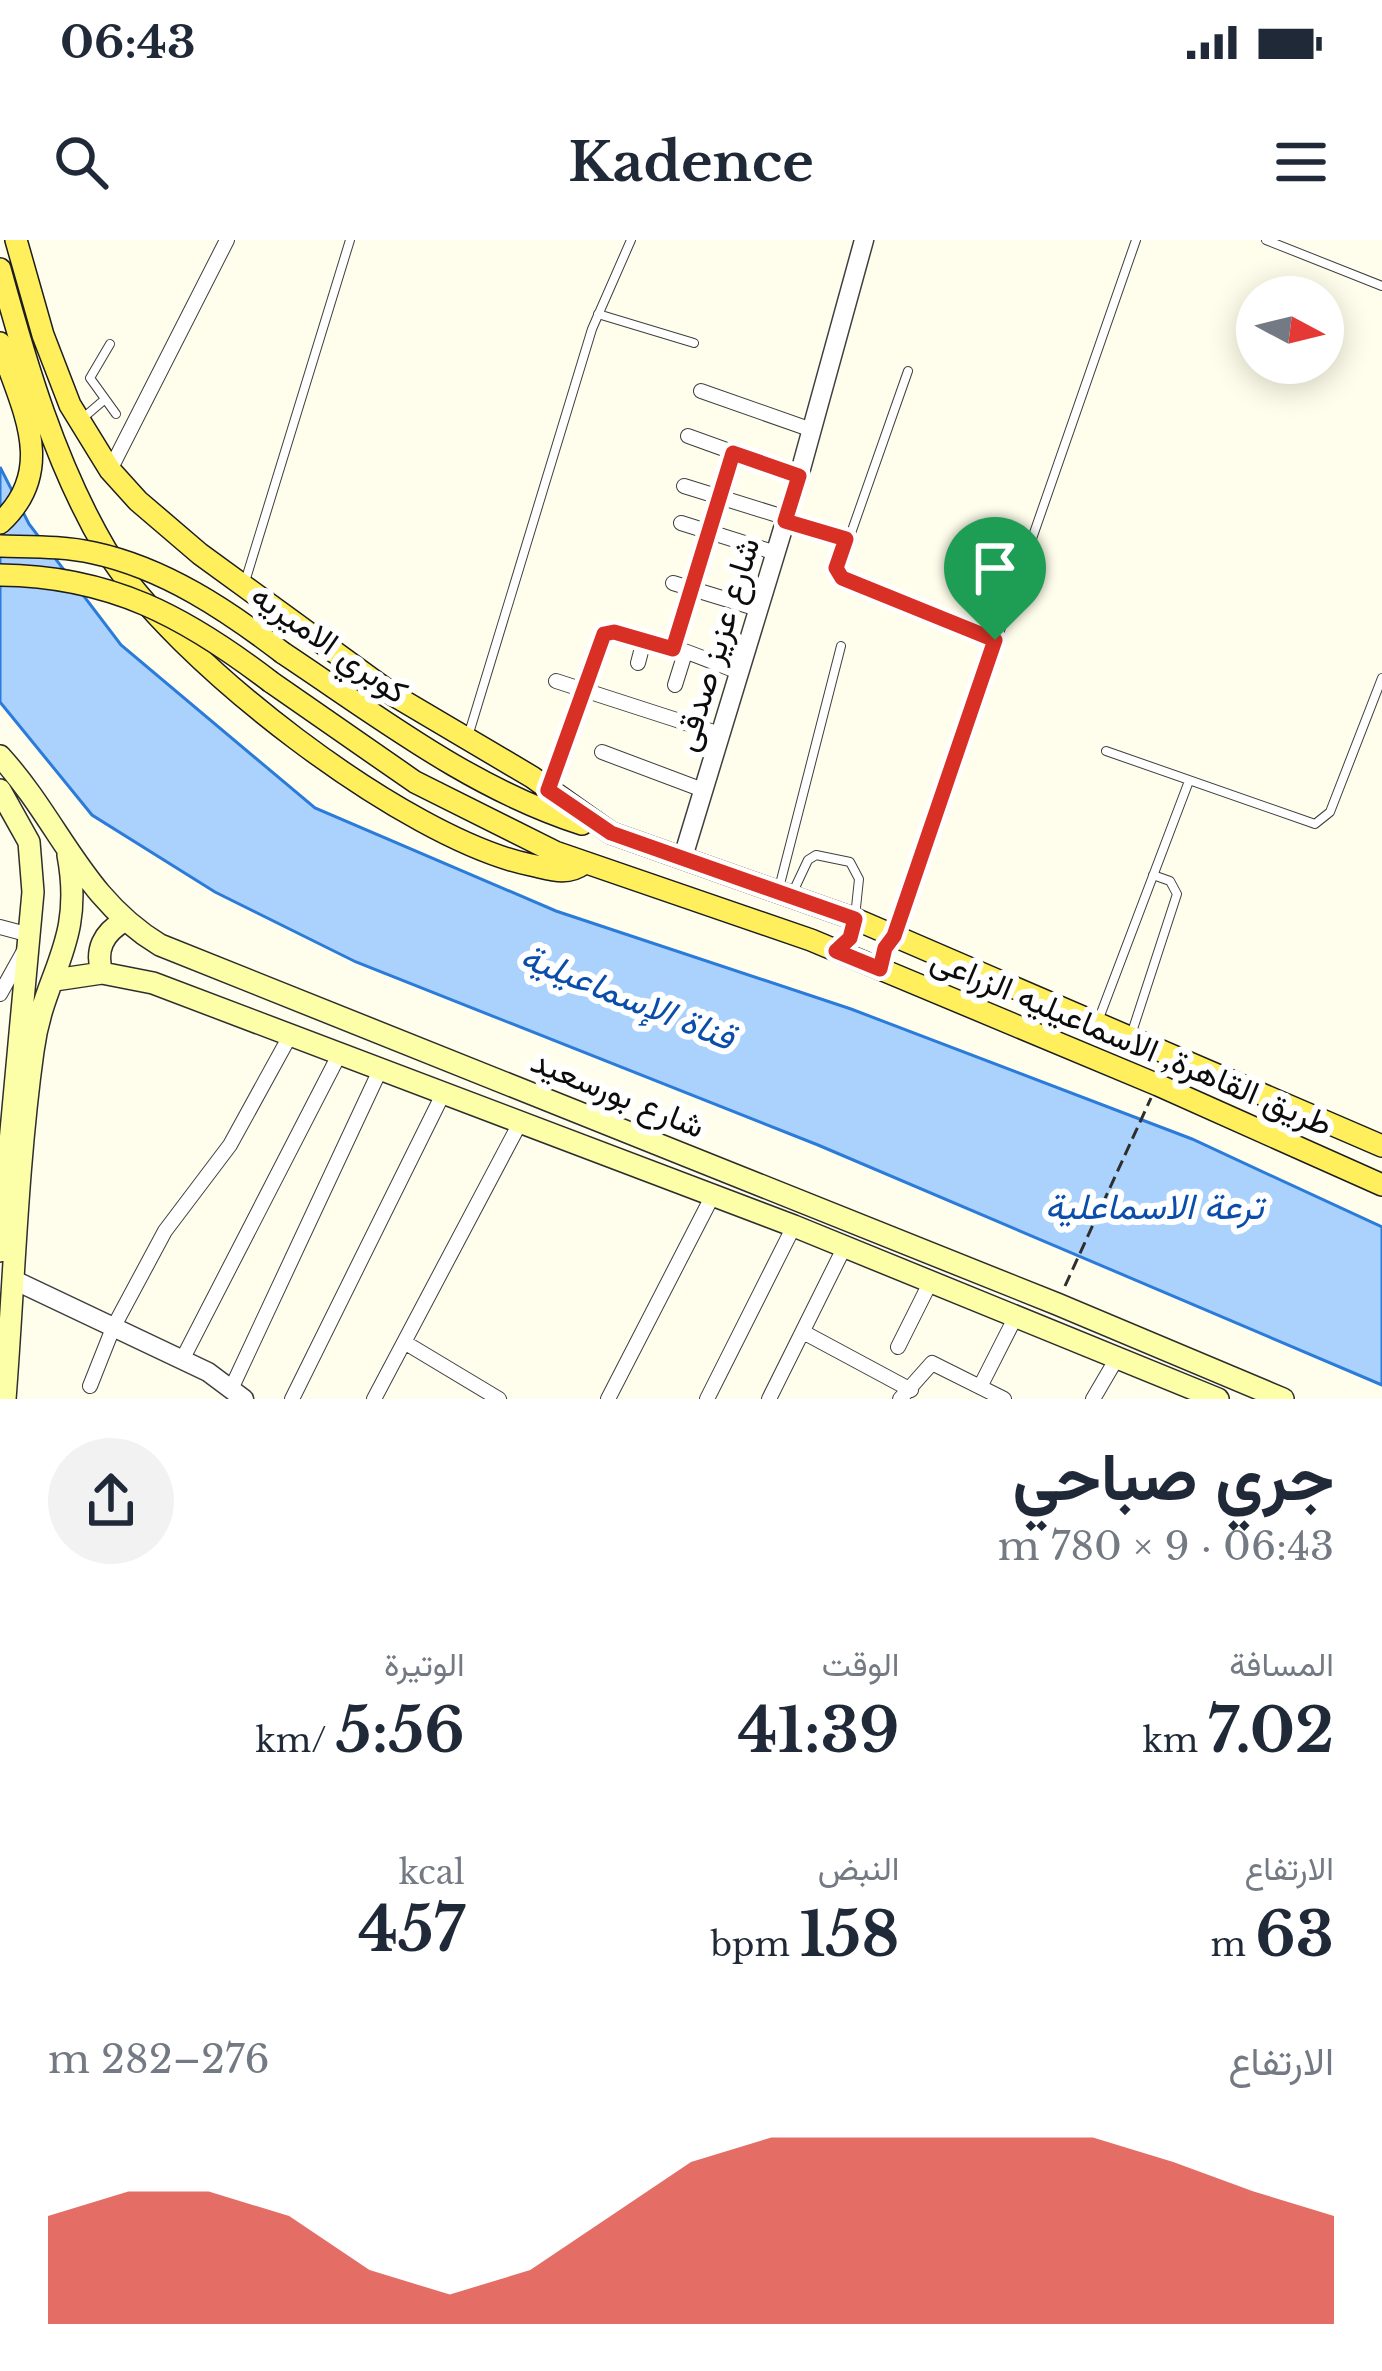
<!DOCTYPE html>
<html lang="ar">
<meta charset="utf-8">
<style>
:root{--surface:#fff;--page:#f2f2f3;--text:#1f2937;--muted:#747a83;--accent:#d93025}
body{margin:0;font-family:"Libre Baskerville",Vazirmatn,serif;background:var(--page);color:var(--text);direction:rtl;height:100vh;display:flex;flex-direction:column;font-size:45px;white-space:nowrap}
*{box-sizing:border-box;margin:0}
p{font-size:39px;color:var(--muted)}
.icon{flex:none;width:66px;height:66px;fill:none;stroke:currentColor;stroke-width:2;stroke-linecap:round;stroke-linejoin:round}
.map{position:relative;height:1159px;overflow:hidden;direction:ltr}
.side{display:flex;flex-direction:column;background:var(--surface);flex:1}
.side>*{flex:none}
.needle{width:78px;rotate:97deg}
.buttons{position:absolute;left:1236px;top:36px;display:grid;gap:24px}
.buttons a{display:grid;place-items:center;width:108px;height:108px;border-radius:50%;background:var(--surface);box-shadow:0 6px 30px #0003;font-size:60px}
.pin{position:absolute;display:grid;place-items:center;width:102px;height:102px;color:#fff;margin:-123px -51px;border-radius:50% 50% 50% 0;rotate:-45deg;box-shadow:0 0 12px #0007}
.pin .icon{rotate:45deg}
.round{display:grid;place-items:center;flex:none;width:126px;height:126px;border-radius:63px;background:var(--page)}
.summary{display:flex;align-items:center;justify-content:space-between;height:204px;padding:0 48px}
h1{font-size:66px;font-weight:700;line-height:90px}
.stats{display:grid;grid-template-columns:repeat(3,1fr);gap:18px;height:204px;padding:12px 48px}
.stats div{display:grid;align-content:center}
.stats b{font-size:60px;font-weight:700}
.stats small{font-size:33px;font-weight:400}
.stats p{font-size:33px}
.chart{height:336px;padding:24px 48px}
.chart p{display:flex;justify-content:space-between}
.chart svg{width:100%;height:216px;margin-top:12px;fill:var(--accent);opacity:.7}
.status{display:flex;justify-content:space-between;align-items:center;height:84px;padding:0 60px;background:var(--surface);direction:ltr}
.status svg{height:33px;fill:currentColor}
header{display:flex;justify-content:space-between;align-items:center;height:156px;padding:0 48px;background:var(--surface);font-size:54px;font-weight:700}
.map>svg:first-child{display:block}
.water{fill:#abd2fc;stroke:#2b7bda;stroke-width:3}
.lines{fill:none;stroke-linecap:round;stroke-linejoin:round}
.service-casing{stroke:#3f3f3f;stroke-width:10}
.minor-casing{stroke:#3f3f3f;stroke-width:16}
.tertiary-casing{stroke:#3f3f3f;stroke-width:21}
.secondary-casing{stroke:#2e2e2e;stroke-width:24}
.primary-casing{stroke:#1d1d1d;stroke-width:24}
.path{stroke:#2e2e2e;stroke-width:3;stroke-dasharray:12 6;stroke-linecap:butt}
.service{stroke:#fff;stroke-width:8}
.minor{stroke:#fff;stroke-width:14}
.tertiary{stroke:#fff;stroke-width:18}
.secondary{stroke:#fcffa7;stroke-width:21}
.primary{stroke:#ffef5c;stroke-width:21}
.primary-bridge-casing{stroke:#1d1d1d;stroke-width:24;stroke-linecap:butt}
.primary-bridge{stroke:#ffef5c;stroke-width:21}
.route-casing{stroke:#fff;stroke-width:24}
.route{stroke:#d93025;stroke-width:15}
.labels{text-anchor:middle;stroke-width:12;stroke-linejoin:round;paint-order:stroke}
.street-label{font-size:33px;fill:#0c0c0c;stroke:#fff}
.water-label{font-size:36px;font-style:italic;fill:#0a4daa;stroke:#fff}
</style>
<div class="status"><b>06:43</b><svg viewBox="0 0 49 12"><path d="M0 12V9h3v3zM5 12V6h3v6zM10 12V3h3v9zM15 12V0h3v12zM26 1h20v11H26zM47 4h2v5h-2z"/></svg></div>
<header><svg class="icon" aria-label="menu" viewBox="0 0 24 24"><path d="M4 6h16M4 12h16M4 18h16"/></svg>Kadence<svg class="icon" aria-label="search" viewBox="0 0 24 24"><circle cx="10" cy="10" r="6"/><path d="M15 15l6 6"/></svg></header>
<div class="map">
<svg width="1382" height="1159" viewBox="0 0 1382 1159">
<rect width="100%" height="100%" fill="#fffeec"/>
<path class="water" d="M0 227 29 284 121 405 315 568 556 671 851 769 1192 899 1382 987V1145L818 905 356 722 215 652 92 575 0 462Z"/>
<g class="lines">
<g class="service-casing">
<path id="service" d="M1266 0 1382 46
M598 74 694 103
M110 104 90 138 116 174
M908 131 837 333 842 338 995 400
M83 178 104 160
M785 281 846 299
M244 345 350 0
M469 493 592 89 631 0
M1106 511 1315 584 1330 572 1382 438
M779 648 841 406
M792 654 808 620 816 615 850 622 859 639 855 677
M894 695 1136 0
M1098 781 1189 541
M1132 792 1177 654 1170 641 1153 635"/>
</g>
<g class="minor-casing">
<path id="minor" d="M701 151 812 190
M688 196 799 236
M110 230 227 0
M684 246 787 278
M681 283 776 313
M673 343 758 369
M673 409 733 213
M638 423 644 400
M556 441 720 494
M675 445 685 413
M602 512 703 550
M548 550 604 394C636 388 706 420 739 432
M0 687 30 695
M0 754 24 711
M803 1092 911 1150
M404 1102 499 1159
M898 1107 931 1041
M182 1120 340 813
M90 1146 113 1088 165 991 230 905 291 794
M232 1147 381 828
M980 1147 1016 1076
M292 1159 444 852
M374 1159 521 881
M608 1159 713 955
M707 1159 794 986
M769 1159 845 1006
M900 1159 932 1123 1004 1159
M1093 1159 1117 1118"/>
</g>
<g class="tertiary-casing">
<path id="tertiary" d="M683 617 799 236 864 0
M14 1040 208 1132 244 1159"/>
</g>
<g class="secondary-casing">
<path id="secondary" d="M0 516C60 582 82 658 160 705L1057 1064 1283 1159
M0 550 29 602 33 652 0 1011
M102 733C95 710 103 693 124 681
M55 740 102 733 153 743 794 986 1218 1159
M5 1159C14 1044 17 926 33 811 43 733 85 705 68 615"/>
</g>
<g class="primary-casing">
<path id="primary" d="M16 0 43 95 70 165 110 230 138 261 200 314 395 456 532 537 611 593 855 679 1382 906
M0 29C26 124 55 224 106 310 172 419 406 600 531 625 550 629 567 636 583 624
M0 103C21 167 59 229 0 283
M283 413C378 476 472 549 582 584
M271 442 415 542 555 612 811 700 1158 845 1382 945"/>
</g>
<path class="path" d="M1065 1046 1151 858"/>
<use href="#service" class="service"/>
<use href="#minor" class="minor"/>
<use href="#tertiary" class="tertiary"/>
<use href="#secondary" class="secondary"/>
<use href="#primary" class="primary"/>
<g class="primary-bridge-casing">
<path id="primary-bridge" d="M0 306C31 307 63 306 94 313 164 328 227 370 283 413
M0 335C111 336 186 377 271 442"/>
</g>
<use href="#primary-bridge" class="primary-bridge"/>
</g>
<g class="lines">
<g class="route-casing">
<path id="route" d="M733 213 799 236 785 281 846 299 836 328 842 338 995 400 894 696 885 708 880 729 836 711 850 698 855 679 611 593 548 550 604 394 614 392 673 409Z"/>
</g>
<use href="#route" class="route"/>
</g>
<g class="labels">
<g class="street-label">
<text transform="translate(330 403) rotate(35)" y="12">كوبري الاميريه</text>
<text transform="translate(716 404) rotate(-73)" y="12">شارع عزيز صدقى</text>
<text transform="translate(1132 801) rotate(23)" y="12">طريق القاهرة, الاسماعيليه الزراعى</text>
<text transform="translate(618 853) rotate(22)" y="12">شارع بورسعيد</text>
</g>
<g class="water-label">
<text transform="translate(628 756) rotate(22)" y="13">قناة الإسماعيلية</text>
<text x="1154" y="979">ترعة الاسماعلية</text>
</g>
</g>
</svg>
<div class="buttons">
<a><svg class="needle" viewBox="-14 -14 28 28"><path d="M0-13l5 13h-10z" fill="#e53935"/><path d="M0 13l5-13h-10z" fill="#747a83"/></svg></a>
</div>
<div class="pin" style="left:995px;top:400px;background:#1e9e55"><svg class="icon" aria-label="arrive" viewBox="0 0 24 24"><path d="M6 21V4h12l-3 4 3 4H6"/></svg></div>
</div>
<section class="side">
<div class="summary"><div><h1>جري صباحي</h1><p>06:43 · 9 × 780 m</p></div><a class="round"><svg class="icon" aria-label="share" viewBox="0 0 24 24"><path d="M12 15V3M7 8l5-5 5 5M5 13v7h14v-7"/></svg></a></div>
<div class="stats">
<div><p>المسافة</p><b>7.02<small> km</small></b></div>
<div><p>الوقت</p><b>41:39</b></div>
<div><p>الوتيرة</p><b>5:56<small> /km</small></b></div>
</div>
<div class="stats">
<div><p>الارتفاع</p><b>63<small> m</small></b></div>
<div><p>النبض</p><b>158<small> bpm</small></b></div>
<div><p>kcal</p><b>457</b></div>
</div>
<div class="chart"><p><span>الارتفاع</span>276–282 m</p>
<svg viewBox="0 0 160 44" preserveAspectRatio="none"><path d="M0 44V22L10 17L20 17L30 22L40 33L50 38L60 33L70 22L80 11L90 6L100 6L110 6L120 6L130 6L140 11L150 17L160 22V44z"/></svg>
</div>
</section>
